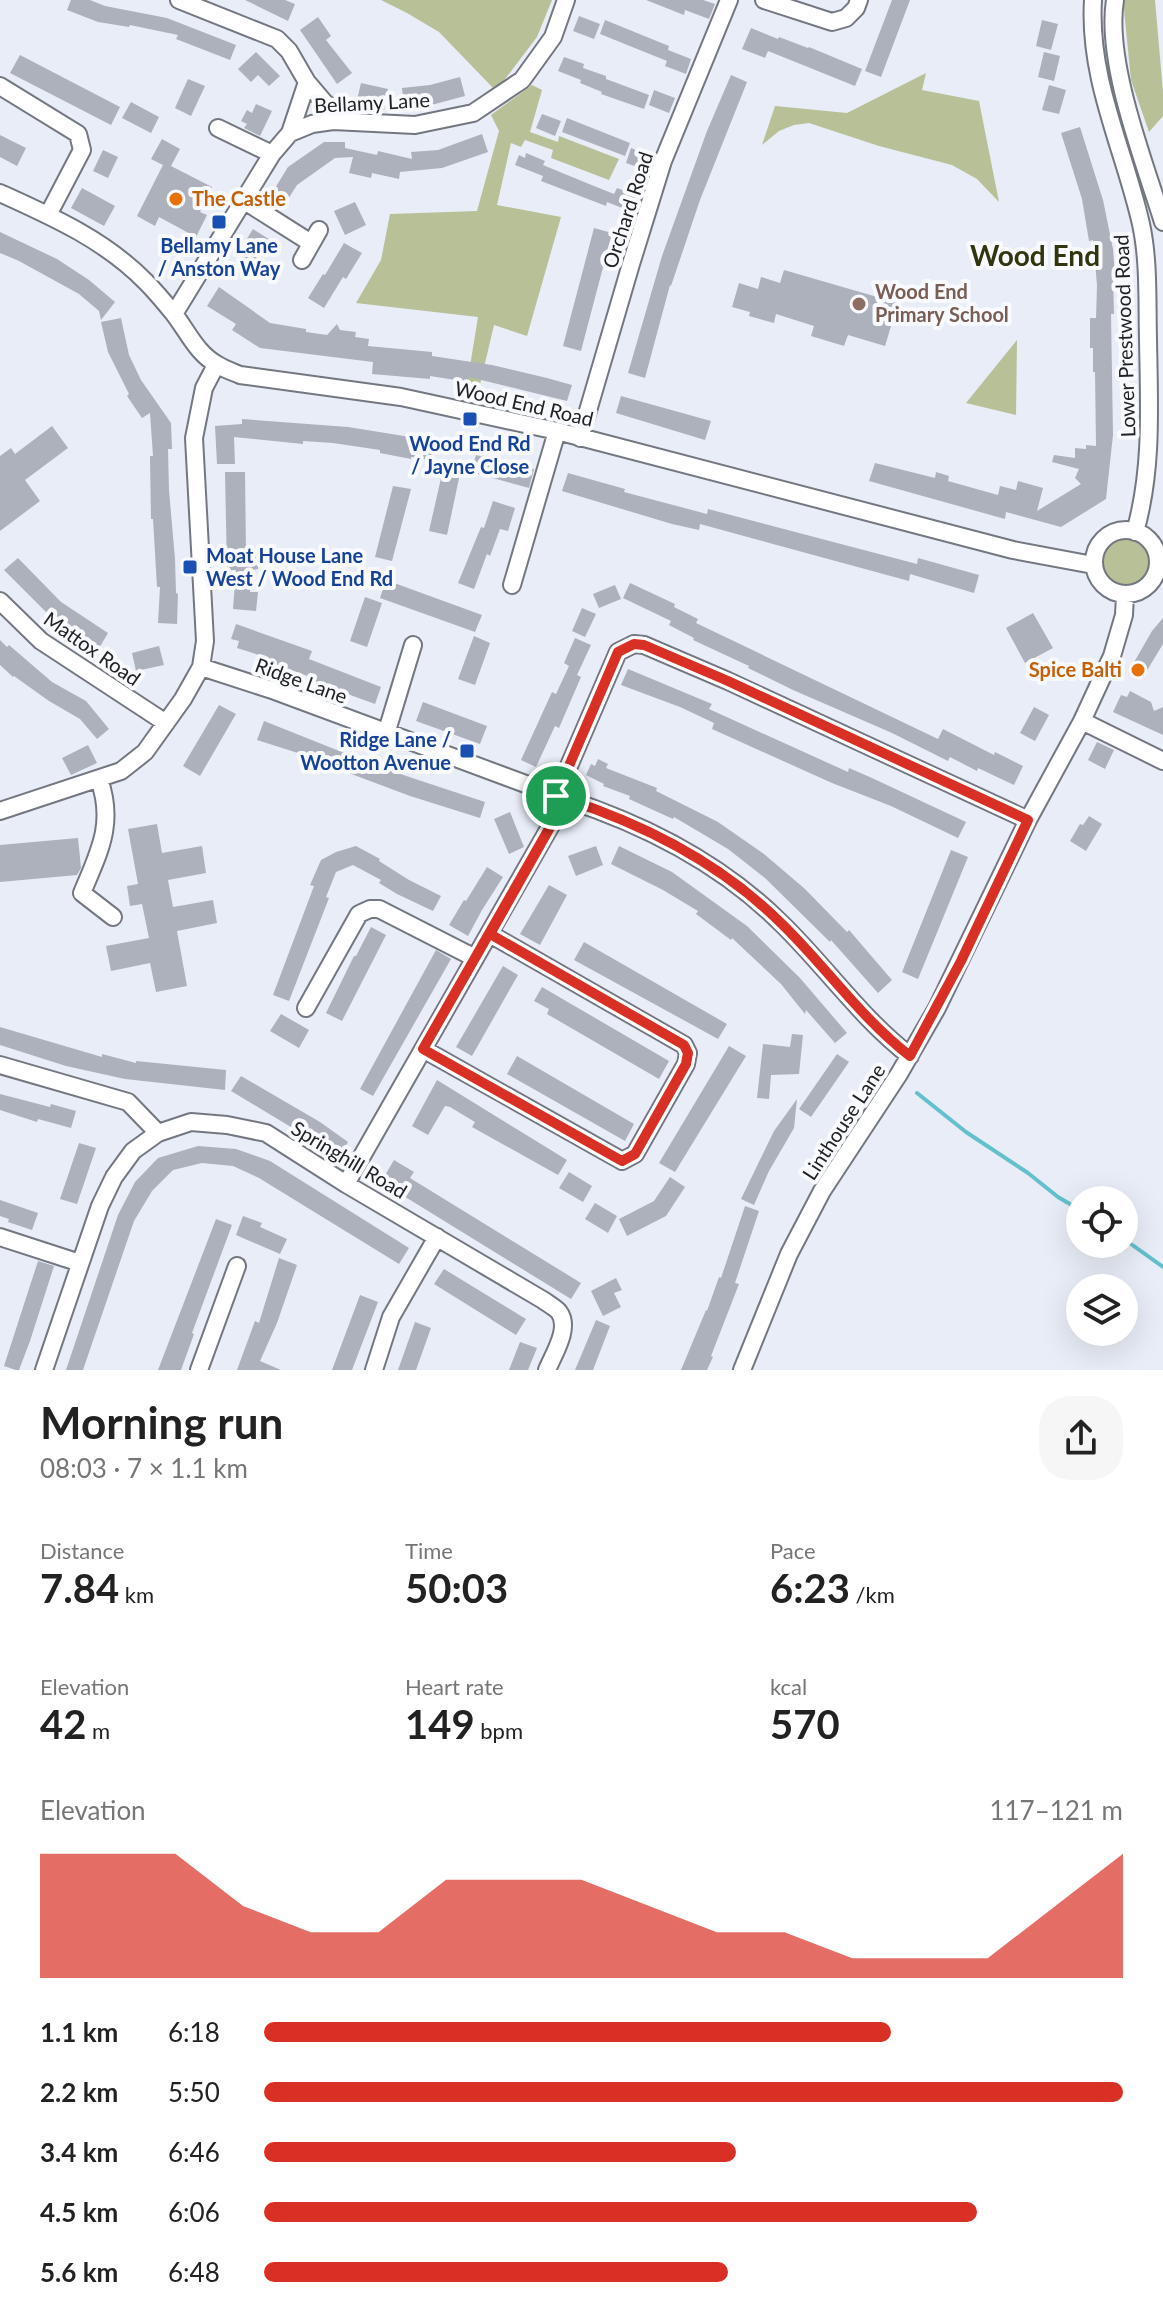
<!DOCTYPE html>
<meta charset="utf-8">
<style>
:root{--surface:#fff;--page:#f6f6f6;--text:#222;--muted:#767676;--accent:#d93025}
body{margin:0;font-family:Lato,sans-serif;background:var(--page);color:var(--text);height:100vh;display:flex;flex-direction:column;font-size:30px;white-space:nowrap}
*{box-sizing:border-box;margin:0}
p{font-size:26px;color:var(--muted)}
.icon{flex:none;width:44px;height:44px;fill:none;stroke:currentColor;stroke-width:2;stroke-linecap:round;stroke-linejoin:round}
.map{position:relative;height:1370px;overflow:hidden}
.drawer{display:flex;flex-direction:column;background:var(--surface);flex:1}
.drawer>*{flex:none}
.controls{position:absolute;left:1066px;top:1186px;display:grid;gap:16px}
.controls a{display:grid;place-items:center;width:72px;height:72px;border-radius:50%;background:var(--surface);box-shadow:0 8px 32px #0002;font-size:40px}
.pin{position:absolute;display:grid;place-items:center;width:68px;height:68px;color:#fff;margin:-34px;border:4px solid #fff;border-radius:50%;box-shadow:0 2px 8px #0007}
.round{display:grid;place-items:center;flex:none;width:84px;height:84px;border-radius:32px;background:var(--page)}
.overview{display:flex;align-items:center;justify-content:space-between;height:136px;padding:0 40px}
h1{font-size:44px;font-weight:700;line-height:60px}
.stats{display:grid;grid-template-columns:repeat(3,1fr);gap:12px;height:136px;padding:8px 40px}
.stats div{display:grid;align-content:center}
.stats b{font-size:40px;font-weight:700}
.stats small{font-size:22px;font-weight:400}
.stats p{font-size:22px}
.chart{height:224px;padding:16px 40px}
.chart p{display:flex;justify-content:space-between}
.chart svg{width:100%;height:144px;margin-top:8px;fill:var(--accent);opacity:.7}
ul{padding:0 40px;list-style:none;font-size:26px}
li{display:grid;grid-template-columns:128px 96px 1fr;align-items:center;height:60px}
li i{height:20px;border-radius:10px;background:var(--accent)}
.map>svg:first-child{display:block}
.green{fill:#b7c097}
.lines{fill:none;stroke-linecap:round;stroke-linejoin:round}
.stream{stroke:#64c0cc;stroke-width:4}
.building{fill:#adb1bb}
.minor-casing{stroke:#737780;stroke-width:20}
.minor{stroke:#fff;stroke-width:16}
.route-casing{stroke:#fff;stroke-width:16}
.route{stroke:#d93025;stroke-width:10}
.food-dot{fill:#e8710a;stroke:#f8fafe;stroke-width:3}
.transit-dot{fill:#1a4fb4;stroke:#f8fafe;stroke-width:3}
.education-dot{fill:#8d6e63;stroke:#f8fafe;stroke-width:3}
.labels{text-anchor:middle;stroke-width:8;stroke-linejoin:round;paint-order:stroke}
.street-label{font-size:20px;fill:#202226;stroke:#f8fafe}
.food-label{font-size:20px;font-weight:bold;fill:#c56008;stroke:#f8fafe;text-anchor:start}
.transit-label{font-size:20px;font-weight:bold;fill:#164399;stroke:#f8fafe}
.education-label{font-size:20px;font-weight:bold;fill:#785e54;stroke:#f8fafe;text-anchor:start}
.district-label{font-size:28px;font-weight:bold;fill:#31360e;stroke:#f8fafe}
</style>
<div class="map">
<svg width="1163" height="1370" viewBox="0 0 1163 1370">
<rect width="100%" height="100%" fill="#e8edf7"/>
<path class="green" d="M381 0H552L537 37 496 91 439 32 407 13Z
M1123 0H1155L1163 92V116L1149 132 1131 80Z
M926 73 922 90 979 101 999 202 977 179 952 165 879 146 809 123 794 125 779 131 762 145 775 106 847 113Z
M532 85 542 90 530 132 558 142 559 136 619 159 609 180 551 158 553 150 525 140 521 147 511 143 497 205 561 217 527 336 494 325 478 393 466 391 478 317 356 303 381 260 390 214 477 211 499 131 491 115Z
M1017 340 1016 415 966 403Z
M1101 563a25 25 0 1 1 50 0a25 25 0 1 1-50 0Z"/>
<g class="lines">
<path class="stream" d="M917 1093 966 1132 1028 1173 1058 1197 1080 1210
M1124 1239 1163 1267"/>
</g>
<path class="building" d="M71 0H90L105 6 167 18 236 45 230 60 176 39 178 35 130 25 129 27 98 22 67 10Z
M245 0H285L295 4 288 21Z
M646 0H703L715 4 709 19 685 10 684 15Z
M892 0H910L881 77 865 71Z
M579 16 600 24 594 39 573 31Z
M318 17 331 36 326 40 352 73 337 84 300 30Z
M605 20 669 46 668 50 691 59 686 74 665 66 667 61 600 34Z
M1042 20 1058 24 1051 50 1036 46Z
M751 28 778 39 779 37 808 48 809 47 862 69 855 86 768 51 765 58 742 49Z
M256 52 280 76 269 86 258 75 251 82 238 69Z
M1044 52 1060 56 1054 81 1038 77Z
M20 55 120 107 111 125 10 73Z
M564 57 584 64 583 68 606 76V79L649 95 644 109 601 94 602 92 580 83 581 80 558 71Z
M731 75 747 82 700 200 671 286 670 285 645 378 628 373 662 256 707 131Z
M460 77 465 96 435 104 404 107 402 88 430 85Z
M188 79 205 86 191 116 175 108Z
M361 83 388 89 384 110 356 104Z
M1049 85 1066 90 1059 114 1042 110Z
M654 90 675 98 669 113 649 105Z
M131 102 159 117 151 133 122 118Z
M256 104 272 111 260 136 244 128 247 124 241 121 247 110 252 113Z
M542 114 561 121 555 136 536 128Z
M567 118 630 143 625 156 562 132Z
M1080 127 1103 200 1113 249 1115 276H1113L1114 314H1111L1113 435 1106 499 1061 527 1006 512 1005 519 869 481 875 463 935 478 936 472 949 476 948 481 998 495 1000 486 1016 490 1018 481 1043 488 1037 511 1081 484 1075 478 1079 469 1052 462 1054 455 1075 458V448L1086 449V445L1096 446 1095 372H1093V348H1090V318H1096L1097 285 1093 240 1089 241 1082 199 1061 133Z
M482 134 488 152 442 168 400 172 399 179 372 173 371 178 349 173 353 157 335 158 297 185 283 207 269 198 288 167 324 142H345V148L377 155 378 151 412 159 411 152 438 150Z
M0 135 26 148 17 166 0 157Z
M162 139 180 149 171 166 212 187 200 212 207 215 196 237 159 217 155 226 137 216 163 165 151 159Z
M631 148 651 156 646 170 626 163Z
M103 150 118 157 108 178 93 171Z
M526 153 545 161 543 165 589 184 614 194 617 188 636 195 630 211 607 202 606 206 541 181 543 176 515 165 519 155 525 158Z
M82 188 115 206 104 226 71 208Z
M355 202 366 225 345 235 334 211Z
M594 228 612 233 581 351 563 346Z
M253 229 272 241 257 267 237 255Z
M0 232 57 259 89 280 115 302 101 320 99 311 79 294 19 261 0 253Z
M344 243 362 253 346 279 343 277 324 308 308 298 323 274 325 275Z
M784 270 898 303 885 346 848 335 844 346 811 336 814 326 776 314 774 323 749 316 750 312 732 307 739 283 758 289 761 277 780 283Z
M219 287 270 323 306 329V332L327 335 337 324 340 330 356 332 355 337 369 339 368 346 432 352V356L492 365 547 378 572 385 567 401 469 377 468 382 430 376V379L372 374 373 362 260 348 232 330 236 324 207 306Z
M121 318 129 355 141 380 171 423 172 449H168L169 490 175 559 176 593 178 594 177 624 158 623 160 587H157L153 519H151L150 456H153L150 413 142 418 127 396 129 394 108 352 101 322Z
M621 396 711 421 705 440 616 413Z
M242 419 348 427 435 441 431 460 411 457V459L380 453V450L333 443 303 441V444L234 437 235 464H217L215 426 242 424Z
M52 426 68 448 25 480 40 501 0 531V456L11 448 15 454Z
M476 455 505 463 506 460 534 469 529 488 471 472Z
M444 465 461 469 447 535 429 531Z
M225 472H245L246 551 258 550V569L252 570 250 592H258L256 611 233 609 236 570H227Z
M568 473 625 489 624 492 707 514 708 509 917 564 918 558 979 575 974 593 910 574 909 581 700 524 699 530 672 524 562 491Z
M393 486 411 489 392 561 375 557Z
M493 501 515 508 508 531 500 529 490 556 487 554 474 589 458 583 481 527 484 528Z
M18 558 61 602 108 633 98 650 70 633 50 616 4 570Z
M386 580 482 615 475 632 380 598Z
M630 583 675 604 674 607 698 619 696 623 938 739 943 729 994 755 995 752 1023 766 1014 785 978 768 977 771 950 757 948 761 892 733 793 690 748 668 749 666 693 640 694 638 669 625 671 621 623 598Z
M615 585 621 599 599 608 593 594Z
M365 597 382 603 367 647 350 641Z
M582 608 596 614 585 637 572 631Z
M1033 613 1053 648 1025 663 1006 628Z
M1163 618V644L1143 677 1129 671 1152 631Z
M236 624 312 651 309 659 381 687 375 704 312 681 313 678 261 659 262 656 237 648 239 641 231 639Z
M474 636 490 643 475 685 458 679Z
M575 638 591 645 577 675 581 677 559 728 555 726 536 767 521 760 552 692 556 694 569 666 564 663Z
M0 640 7 647 9 645 52 682 86 701 109 729 97 739 80 719 49 701 14 676 13 677 0 665Z
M159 646 164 665 136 671 132 653Z
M628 669 712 704 709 709 848 772 849 768 872 778 966 822 958 838 891 806 832 783 712 729 714 723 680 707 621 685Z
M1130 691 1151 702 1154 711 1163 707V735L1113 712 1121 695 1127 697Z
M423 702 487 726 480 744 416 721Z
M219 705 236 714 200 776 183 766Z
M1034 707 1049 715 1035 741 1020 733Z
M264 721 382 768 485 802 480 818 410 796 322 763 323 761 257 740Z
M1097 742 1114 750 1105 769 1088 760Z
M88 745 97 763 71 775 62 758Z
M598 759 608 764 606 768 657 788 656 791 718 822 764 854 805 889 847 932 849 930 892 980 878 993 831 940 830 942 765 878 728 849 674 817 673 819 629 799 630 796 603 786 604 784 586 775 591 764 595 766Z
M510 812 524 847 509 854 494 819Z
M1089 816 1102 824 1086 851 1070 841 1080 824 1083 825Z
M157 824 162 853 202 846 206 873 168 880 173 907 213 900 217 923 177 931 187 986 156 992 150 963 111 971 106 946 149 938 142 904 130 906 127 886 138 884 128 829Z
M78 838 81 868 77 875 0 882V845Z
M356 846 380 859 379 861 409 880 441 896 433 911 397 894 379 883 381 880 353 865 336 872 326 897 329 898 289 1001 273 995 314 886 310 885 321 860 336 852Z
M596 846 603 865 576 876 568 856Z
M619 846 672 872 747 926 800 978 847 1033 835 1043 806 1010 805 1014 781 984 732 938 731 940 696 914 698 911 663 890 611 864Z
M951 850 968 857 918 979 902 972Z
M487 867 503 877 482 910 468 936 449 925 464 900 466 901Z
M549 885 567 895 540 945 520 934Z
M371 927 386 935 342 1021 326 1013 354 956H356Z
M584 942 727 1024 718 1039 574 960Z
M436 950 451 959 373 1096 360 1089Z
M503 966 518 975 472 1056 456 1047Z
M542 987 669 1061 659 1079 547 1014 549 1009 534 1001Z
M281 1014 309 1030 299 1048 270 1031Z
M0 1027 102 1057V1054L136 1063V1061L226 1070 225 1090 125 1079 66 1066 0 1045Z
M792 1034 803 1035 799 1074 771 1075 769 1099 757 1098 763 1044 790 1047Z
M729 1046 746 1056 675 1172 659 1163Z
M837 1054 849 1062 811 1117 799 1109Z
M517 1056 634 1124 625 1141 507 1074Z
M241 1076 320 1122 348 1142 339 1156 231 1091Z
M437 1080 567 1160 558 1175 472 1127 475 1122 450 1107 445 1106 428 1135 412 1126Z
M0 1094 50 1107 51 1104 76 1111 71 1128 38 1119 37 1122 0 1110Z
M797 1099 794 1128 769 1171 754 1205 741 1199 774 1131Z
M79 1143 96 1148 77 1204 60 1199Z
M198 1146 236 1149 270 1161 409 1248 399 1264 259 1178 233 1166 202 1163 173 1170 152 1191 134 1221 83 1370H66L118 1215 135 1182 158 1158Z
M394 1160 414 1172 410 1178 581 1283 571 1299 381 1182Z
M569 1172 592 1186 583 1202 559 1188Z
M670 1177 685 1187 666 1216 627 1236 619 1219 654 1201Z
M0 1200 38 1213 32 1230 8 1222 9 1219 0 1216Z
M595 1203 617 1216 608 1233 585 1219Z
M745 1206 759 1211 735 1283 739 1284 711 1356 713 1357 707 1370H681L706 1310 707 1311 719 1277 721 1278Z
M243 1216 262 1223 260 1227 287 1239 280 1254 236 1235Z
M216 1219 232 1225 192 1333 194 1334 181 1370H158Z
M279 1258 297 1265 277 1323 260 1361 281 1370H237L255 1321 259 1323Z
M38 1261 54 1266 30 1341 19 1370H16L4 1366Z
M444 1269 526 1319 516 1335 434 1284Z
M616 1278 622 1290 614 1293 621 1307 603 1316 591 1291Z
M360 1295 378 1302 352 1370H332Z
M596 1320 610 1326 593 1370H575Z
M415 1322 431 1328 416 1370H398Z
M520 1342 537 1348 528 1370H509Z"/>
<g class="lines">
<g class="minor-casing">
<path id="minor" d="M179 0 277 39 289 51 307 82
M764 0 832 22 846 18 856 8 859 0
M1093 0C1088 79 1124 149 1141 224 1149 261 1147 301 1148 339 1149 404 1153 469 1135 532
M1115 0C1105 62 1144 161 1163 222
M0 86 78 134 82 150 48 215
M218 128 272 154
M290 133 307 82 324 102 347 122
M0 193C53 217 105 240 146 282 156 292 165 303 174 314 188 332 197 354 218 365 224 369 233 372 240 375L401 397 557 431 1013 550 1093 565
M243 200 311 243
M302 260 319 230
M174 314 272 154 290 133 312 124 333 121 415 125 473 113 522 80 553 37 566 0
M580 438 631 264 663 161 729 0
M1094 562a32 32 0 1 1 64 0a32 32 0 1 1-64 0Z
M512 585 557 431
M0 601 41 641 166 723
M201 667 275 691 566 799C646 825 722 864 782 924 826 967 861 1018 910 1056
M1082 721 1163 761
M386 734 413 645
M99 779C115 824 99 852 82 893L113 917
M556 796 618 652 634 644 644 645 728 681 1028 820
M0 811 121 771 145 752 183 699 201 667 205 641 194 438 204 388 216 365
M306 1008 359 914 370 909H379L475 958
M423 1049 617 1158 622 1161 635 1154 686 1064 688 1053 684 1045 490 934
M0 1065 128 1102 158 1133
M346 1184 566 799
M0 1237 80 1263
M44 1370 100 1206 114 1177 133 1151 158 1133 191 1122 227 1125 266 1133 346 1184 543 1300C547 1303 556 1308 559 1312 571 1328 553 1355 547 1370
M199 1370 237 1266
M374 1370 391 1317 437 1237
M742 1370 789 1254 822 1191 899 1074 937 1008 1028 820 1082 721 1112 656 1124 615 1125 595"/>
</g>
<use href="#minor" class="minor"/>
</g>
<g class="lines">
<g class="route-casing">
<path id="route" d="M556 796 566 799 423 1049 622 1161 635 1154 686 1064 688 1053 684 1045 490 934 566 799C646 825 722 864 782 924 826 967 861 1018 910 1056L961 961 1028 820 728 681 644 645 634 644 618 652 556 796"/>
</g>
<use href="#route" class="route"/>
</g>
<g class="food-dot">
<circle cx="176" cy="199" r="8"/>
<circle cx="1138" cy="670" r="8"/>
</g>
<g class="transit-dot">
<rect x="211" y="214" width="16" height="16" rx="4"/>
<rect x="462" y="411" width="16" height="16" rx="4"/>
<rect x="182" y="559" width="16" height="16" rx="4"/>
<rect x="459" y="743" width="16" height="16" rx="4"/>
</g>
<circle class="education-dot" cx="859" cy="304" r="8"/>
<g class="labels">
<g class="street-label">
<text transform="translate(372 103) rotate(-3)" y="7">Bellamy Lane</text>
<text transform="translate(628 210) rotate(-72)" y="7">Orchard Road</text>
<text transform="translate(1125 336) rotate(-92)" y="7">Lower Prestwood Road</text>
<text transform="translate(524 404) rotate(13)" y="7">Wood End Road</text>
<text transform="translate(92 649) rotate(35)" y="7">Mattox Road</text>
<text transform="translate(301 681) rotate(20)" y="7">Ridge Lane</text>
<text transform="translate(844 1122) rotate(-57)" y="7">Linthouse Lane</text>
<text transform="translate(349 1160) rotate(31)" y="7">Springhill Road</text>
</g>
<g class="food-label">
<text x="192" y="206">The Castle</text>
<text x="1122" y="677" text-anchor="end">Spice Balti</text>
</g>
<g class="transit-label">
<text x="219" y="253">Bellamy Lane<tspan x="219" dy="23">/ Anston Way</tspan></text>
<text x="470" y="451">Wood End Rd<tspan x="470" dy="23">/ Jayne Close</tspan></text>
<text x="206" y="563" text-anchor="start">Moat House Lane<tspan x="206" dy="23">West / Wood End Rd</tspan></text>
<text x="451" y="747" text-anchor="end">Ridge Lane /<tspan x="451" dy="23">Wootton Avenue</tspan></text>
</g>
<g class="education-label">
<text x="875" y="299">Wood End<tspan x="875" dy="23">Primary School</tspan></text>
</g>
<g class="district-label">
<text x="1035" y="266">Wood End</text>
</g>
</g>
</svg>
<div class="controls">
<a><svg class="icon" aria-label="locate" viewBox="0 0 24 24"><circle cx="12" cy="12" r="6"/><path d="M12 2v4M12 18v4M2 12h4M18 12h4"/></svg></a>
<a><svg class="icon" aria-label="layers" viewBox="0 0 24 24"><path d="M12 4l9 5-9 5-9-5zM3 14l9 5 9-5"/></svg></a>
</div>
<div class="pin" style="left:556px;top:796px;background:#1e9e55"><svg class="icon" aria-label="arrive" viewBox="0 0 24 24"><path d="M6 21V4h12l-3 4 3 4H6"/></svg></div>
</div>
<section class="drawer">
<div class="overview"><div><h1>Morning run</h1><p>08:03 · 7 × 1.1 km</p></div><a class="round"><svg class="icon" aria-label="share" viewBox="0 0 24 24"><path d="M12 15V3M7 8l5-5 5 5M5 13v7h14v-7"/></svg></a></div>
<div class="stats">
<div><p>Distance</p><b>7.84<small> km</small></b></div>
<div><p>Time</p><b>50:03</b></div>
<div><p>Pace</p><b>6:23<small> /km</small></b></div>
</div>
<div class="stats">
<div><p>Elevation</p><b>42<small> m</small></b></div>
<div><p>Heart rate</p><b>149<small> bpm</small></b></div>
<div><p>kcal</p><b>570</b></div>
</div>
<div class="chart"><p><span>Elevation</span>117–121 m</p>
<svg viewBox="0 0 160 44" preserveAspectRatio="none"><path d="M0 44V6L10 6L20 6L30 22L40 30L50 30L60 14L70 14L80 14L90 22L100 30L110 30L120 38L130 38L140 38L150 22L160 6V44z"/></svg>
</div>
<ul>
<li><b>1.1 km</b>6:18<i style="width:73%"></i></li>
<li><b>2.2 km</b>5:50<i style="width:100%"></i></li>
<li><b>3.4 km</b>6:46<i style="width:55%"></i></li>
<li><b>4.5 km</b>6:06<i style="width:83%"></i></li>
<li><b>5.6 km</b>6:48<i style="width:54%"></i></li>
</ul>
</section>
